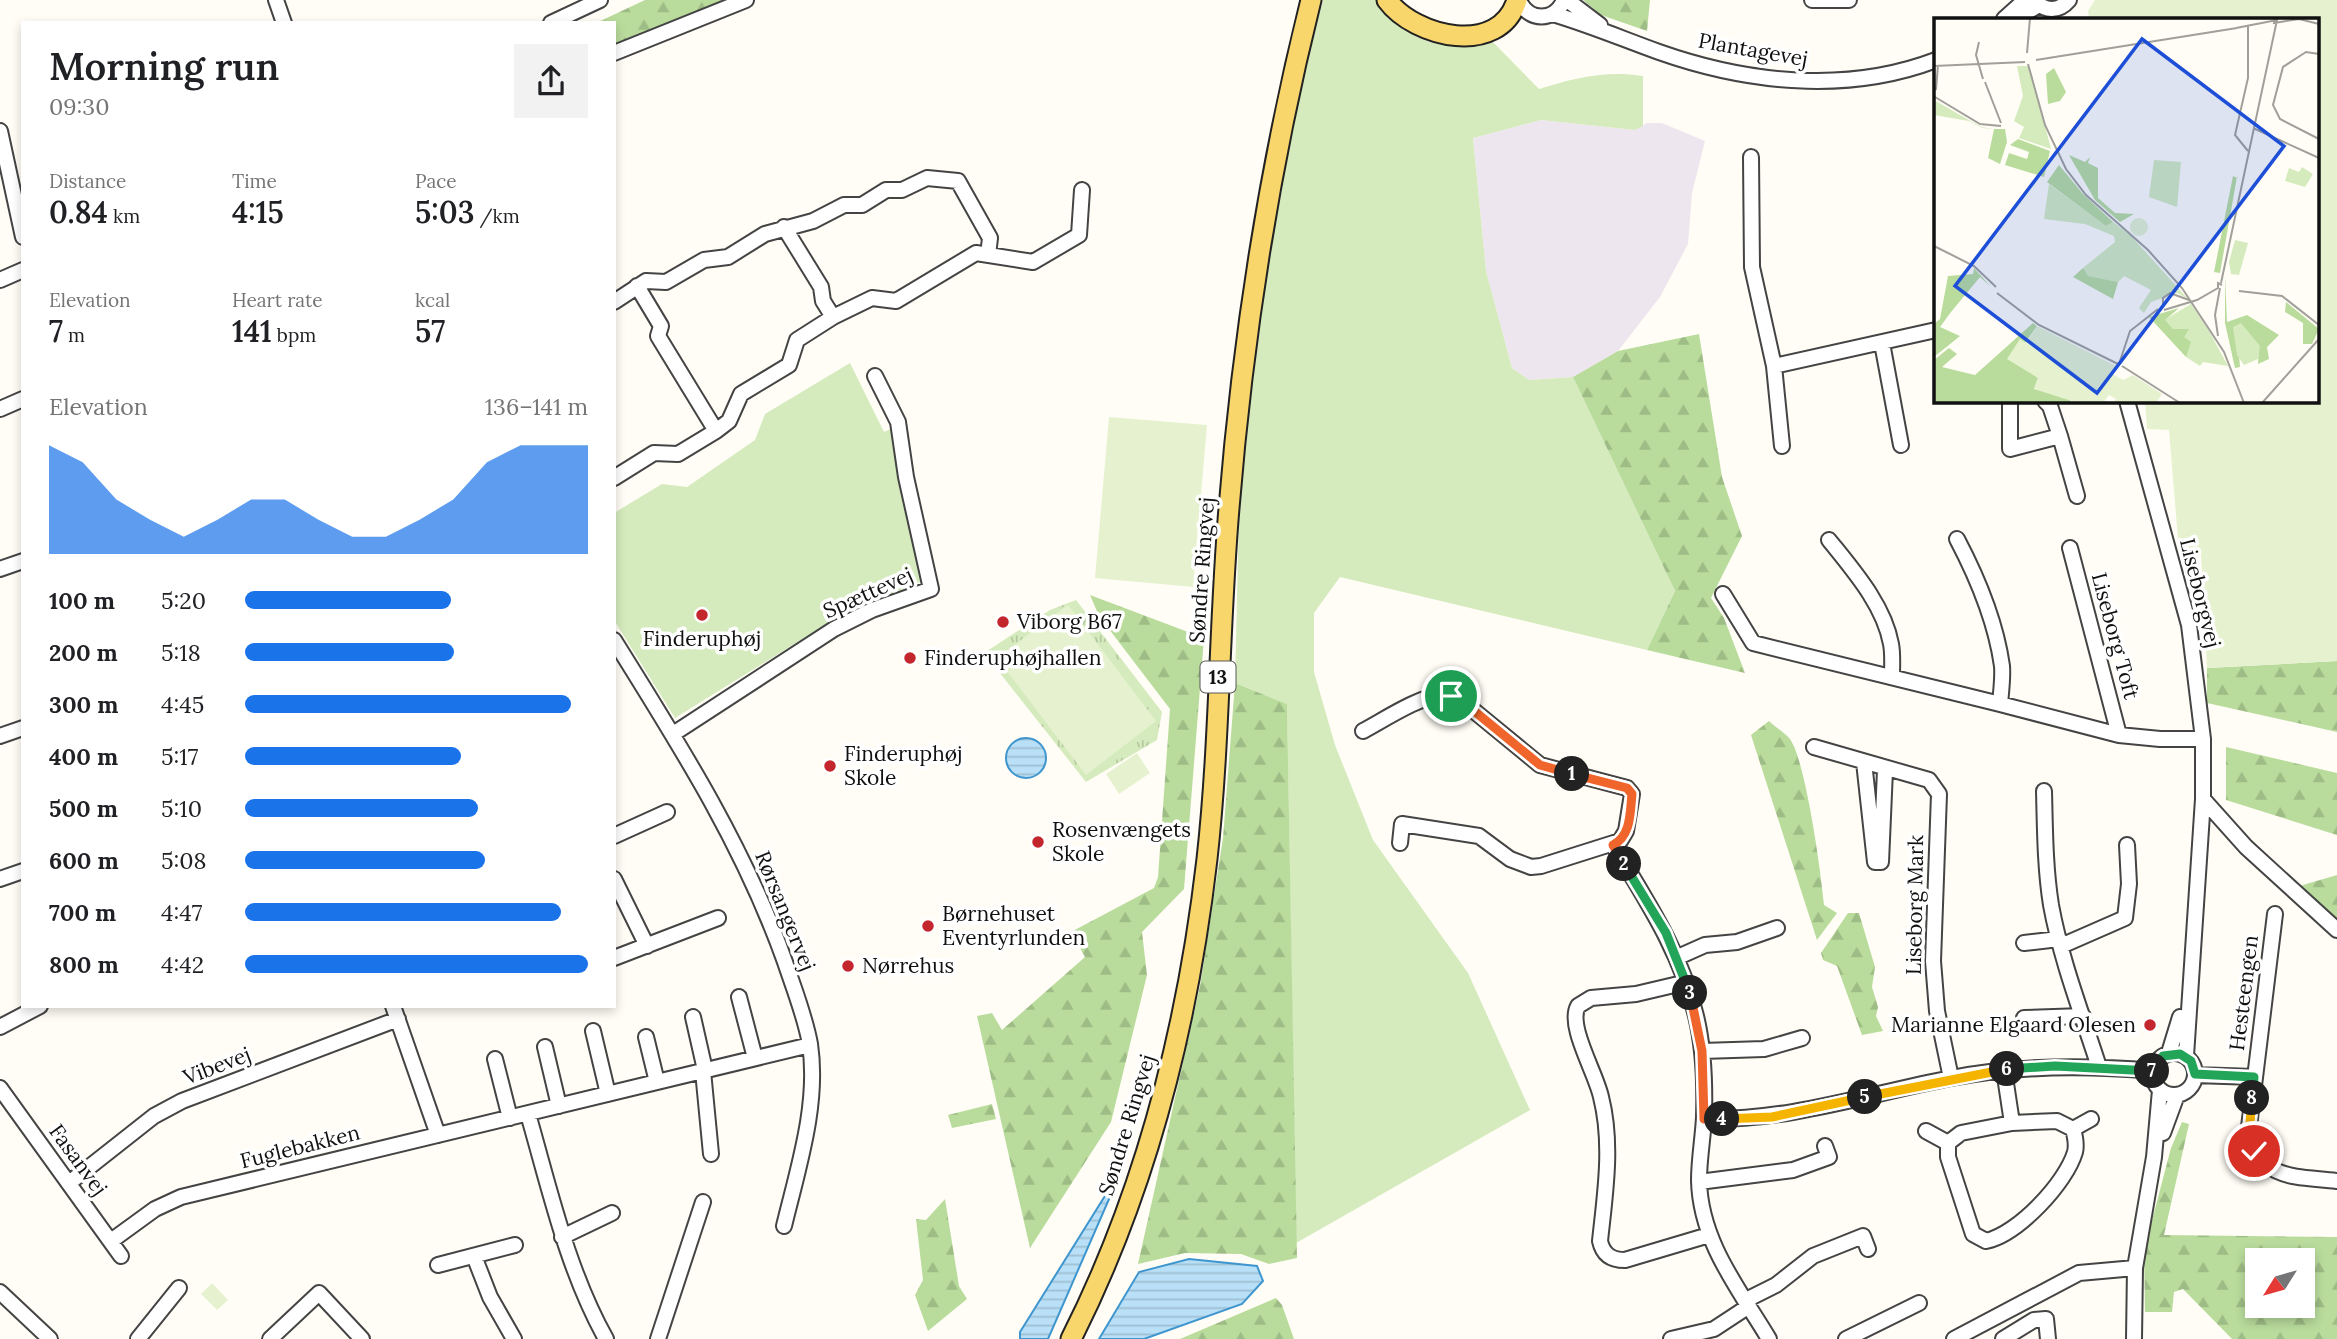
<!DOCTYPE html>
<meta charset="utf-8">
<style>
:root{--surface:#fff;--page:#f2f2f2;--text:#202124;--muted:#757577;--accent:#1a73e8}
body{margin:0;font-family:Lora,serif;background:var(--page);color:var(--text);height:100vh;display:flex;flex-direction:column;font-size:26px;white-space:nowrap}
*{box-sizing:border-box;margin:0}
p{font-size:23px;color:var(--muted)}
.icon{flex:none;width:38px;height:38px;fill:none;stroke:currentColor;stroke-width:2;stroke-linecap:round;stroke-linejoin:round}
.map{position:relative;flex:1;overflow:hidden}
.panel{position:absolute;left:21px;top:21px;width:595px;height:987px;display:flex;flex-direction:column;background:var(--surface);border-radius:0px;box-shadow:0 4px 10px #0003}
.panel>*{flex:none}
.needle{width:46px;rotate:233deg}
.buttons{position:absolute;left:2245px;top:1248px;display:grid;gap:14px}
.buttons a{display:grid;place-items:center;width:70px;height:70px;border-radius:0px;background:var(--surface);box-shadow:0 4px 10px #0003;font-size:35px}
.pin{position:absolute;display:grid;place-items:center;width:60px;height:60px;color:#fff;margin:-30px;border:4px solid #fff;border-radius:50%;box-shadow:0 2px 7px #0007}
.km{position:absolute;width:35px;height:35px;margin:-18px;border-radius:50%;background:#222;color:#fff;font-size:19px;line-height:35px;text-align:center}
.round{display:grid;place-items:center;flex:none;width:74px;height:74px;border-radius:0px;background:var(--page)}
.overview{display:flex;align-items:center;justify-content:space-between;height:119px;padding:0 28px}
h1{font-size:38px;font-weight:600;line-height:52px}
.metrics{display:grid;grid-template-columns:repeat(3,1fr);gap:10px;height:119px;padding:7px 28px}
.metrics div{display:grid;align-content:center}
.metrics b{font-size:30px;font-weight:600}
.metrics small{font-size:19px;font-weight:400}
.metrics p{font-size:19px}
.chart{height:196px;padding:14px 28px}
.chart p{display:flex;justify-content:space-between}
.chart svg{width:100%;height:126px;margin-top:7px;fill:var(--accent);opacity:.7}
ul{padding:0 28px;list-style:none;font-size:23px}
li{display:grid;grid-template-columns:112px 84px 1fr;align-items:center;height:52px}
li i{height:18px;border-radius:9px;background:var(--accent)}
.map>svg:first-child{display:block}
.industrial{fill:#eee6ef}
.grass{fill:#d5ebbd}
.forest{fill:url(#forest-firs);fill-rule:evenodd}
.park{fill:url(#park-tufts)}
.pitch{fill:#e6f2cf}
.water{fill:url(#water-rules);stroke:#3f96cf;stroke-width:2}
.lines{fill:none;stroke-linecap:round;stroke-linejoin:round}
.minor-casing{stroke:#444;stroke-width:18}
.major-casing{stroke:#222;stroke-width:23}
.minor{stroke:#fff;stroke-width:14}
.major{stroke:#f9d66b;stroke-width:19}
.split-1-casing{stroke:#fff;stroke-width:14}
.split-2-casing{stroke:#fff;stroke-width:14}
.split-3-casing{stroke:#fff;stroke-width:14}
.split-4-casing{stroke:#fff;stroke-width:14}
.split-5-casing{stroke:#fff;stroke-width:14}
.split-6-casing{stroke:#fff;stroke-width:14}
.split-7-casing{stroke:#fff;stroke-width:14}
.split-8-casing{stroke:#fff;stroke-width:14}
.split-9-casing{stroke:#fff;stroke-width:14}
.split-1{stroke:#f0652b;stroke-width:9}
.split-2{stroke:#f0652b;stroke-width:9}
.split-3{stroke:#22a559;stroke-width:9}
.split-4{stroke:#f0652b;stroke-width:9}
.split-5{stroke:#f5b400;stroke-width:9}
.split-6{stroke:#f5b400;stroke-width:9}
.split-7{stroke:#22a559;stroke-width:9}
.split-8{stroke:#22a559;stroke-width:9}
.split-9{stroke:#f5b400;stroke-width:9}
.poi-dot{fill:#c4262e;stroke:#fff;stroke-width:2.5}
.labels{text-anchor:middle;stroke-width:7;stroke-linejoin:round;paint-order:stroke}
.shield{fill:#fff;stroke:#585858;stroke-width:2}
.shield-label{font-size:19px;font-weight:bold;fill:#111}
.street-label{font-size:21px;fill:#111;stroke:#fff}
.poi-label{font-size:21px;fill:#111;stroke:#fff;text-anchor:start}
.inset-road{fill:none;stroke:#a09f9a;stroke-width:2}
.view{fill:#1d4ed8;fill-opacity:0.15;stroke:#1d4ed8;stroke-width:3.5}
.inset-edge{fill:none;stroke:#111;stroke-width:3.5}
</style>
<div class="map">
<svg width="2337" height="1339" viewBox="0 0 2337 1339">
<defs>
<pattern id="forest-firs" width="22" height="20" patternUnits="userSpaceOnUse" patternTransform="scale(1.75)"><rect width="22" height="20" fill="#b9dc9c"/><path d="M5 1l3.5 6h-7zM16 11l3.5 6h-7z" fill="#9ebc85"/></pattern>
<pattern id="park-tufts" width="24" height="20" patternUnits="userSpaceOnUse" patternTransform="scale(1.75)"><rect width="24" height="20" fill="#d5ebbd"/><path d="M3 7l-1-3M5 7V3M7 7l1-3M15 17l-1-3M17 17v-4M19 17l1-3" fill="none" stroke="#b6c8a1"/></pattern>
<pattern id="water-rules" width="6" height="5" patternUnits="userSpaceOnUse" patternTransform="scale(1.75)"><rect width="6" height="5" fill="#b9e0f7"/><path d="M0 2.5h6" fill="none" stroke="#9ebfd3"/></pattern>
</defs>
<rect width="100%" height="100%" fill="#fffdf5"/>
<path class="industrial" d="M1541 120 1635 130 1647 123H1662L1705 141 1692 193 1688 244 1660 297 1618 351 1573 377 1529 380 1512 368 1486 271 1473 138Z"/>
<path class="grass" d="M1323 0H1381C1394 26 1425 48 1455 45 1466 44 1477 39 1488 37L1539 89C1574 78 1606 70 1643 76V126L1635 130 1541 120 1473 138 1486 271 1512 368 1529 380 1573 377 1675 591 1647 650 1340 577 1314 613V672L1335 745 1373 840 1468 973 1530 1110 1296 1243 1287 704 1235 683 1239 511 1255 348 1281 168Z
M850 363 884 432 893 428 922 581 841 615 675 718 614 620V513L662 484 687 487 755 440 765 414Z"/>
<path class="forest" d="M645 0H724L614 45V23H596Z
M1583 0H1650L1647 31 1601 15Z
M1699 334 1722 477 1742 536 1711 598 1724 618 1745 673 1647 650 1675 591 1573 377 1618 351Z
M1090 595 1204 638 1184 889 1142 932 1147 975 1111 1122 1030 1248 977 1016 992 1013 1002 1030 1085 957 1071 932 1154 888 1158 877 1170 709 1099 616Z
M2337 661V732L2207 703V668Z
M1235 683 1287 704 1297 1258 1269 1264 1241 1254 1185 1253 1138 1264 1200 986 1223 838Z
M1769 721C1775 727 1785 733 1790 739 1806 762 1821 873 1824 905L1837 913 1817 940 1751 735Z
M2226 747 2337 773V835L2226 800Z
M2337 875V921L2296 887Z
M1848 913H1859L1875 967 1872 987 1878 1007 1876 1016 1883 1031 1862 1035 1837 966 1823 960 1821 953Z
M992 1104 996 1119 952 1128 948 1115Z
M2182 1122 2189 1124 2164 1235 2337 1237V1339H2232L2183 1289 2174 1292 2172 1312H2145L2144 1251 2171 1148ZM2258 1260H2303V1306H2258Z
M945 1199 959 1286 967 1299 928 1331 915 1295 923 1280 916 1219 926 1220Z
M1276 1298 1282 1305 1294 1339H1180Z"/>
<path class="park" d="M1076 600 1162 712 1157 740 1086 782 984 653 1050 610Z"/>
<path class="pitch" d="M2095 0H2337V661L2207 668 2201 554 2179 551 2169 430 2147 429 2145 401H2318V19H2089L2088 11Z
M1109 417 1207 425 1193 587 1095 578Z
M1068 605 1156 721 1086 775 997 658Z
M1137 753 1150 773 1119 794 1106 774Z
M212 1283 228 1300 217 1310 201 1294Z"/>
<path class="water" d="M1006 758a20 20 0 1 1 40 0a20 20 0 1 1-40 0Z
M1123 1167 1048 1339H1020V1332Z
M1189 1259 1257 1266 1263 1281 1242 1304 1144 1339H1099L1139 1272Z"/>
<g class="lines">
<g class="minor-casing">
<path id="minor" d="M276 0 284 23
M1519 0C1528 22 1555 22 1564 0
M1567 0 1600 25
M1812 0H1849
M2034 0C2045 12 2059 12 2069 0
M1553 14C1590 25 1623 39 1659 52 1747 83 1847 94 1936 60
M2004 19 2025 0
M2015 19 2039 5
M551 23 600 0
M614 53 746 0
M0 131 23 237
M1751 157 1752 267 1774 366 1782 446
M784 227 821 287 823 301 833 317
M0 280 23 270
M637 286 661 326 658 336 716 431
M614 302 646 281 666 282 704 260 728 257 765 234 813 221 844 205H862L886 190H902L927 178 958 181 990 238 988 255
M1882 343 1901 445
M1774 366 1936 330
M2010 401V449L2060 436 2050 406 2045 401
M2127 401 2189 625 2203 739V799L2186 1056
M0 409 23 399
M2060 436 2077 496
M614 478 654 453 678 454 716 431 729 421 741 394 789 365 797 340 833 317 872 298 896 301 976 253 1033 262 1079 235 1082 190
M1957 539C1977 577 1996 623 2002 666 2003 678 2001 692 2000 704L2119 735
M1829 540C1853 570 1884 605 1891 644 1893 654 1892 666 1892 677
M2070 548 2119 735 2160 739H2203
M0 569 23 561
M1723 594 1753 643 2000 704
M614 640C679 744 744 846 785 962 794 989 805 1016 810 1044 819 1104 798 1168 784 1226
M1363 731C1382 721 1420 696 1441 695 1448 694 1456 698 1462 701L1540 765 1627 788 1632 794 1626 831 1620 841 1541 866 1531 867 1510 859 1479 836 1402 824 1400 843
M673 734 834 629 872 610 931 589 906 477 898 422 875 376
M0 736 23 728
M1814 747 1929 780 1939 794 1933 961 1937 1011 1951 1078
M1864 762 1875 862H1881L1885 770
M2044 791C2045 829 2045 867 2051 905 2061 960 2082 1014 2099 1067
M2203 799 2246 847 2337 930
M614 836 667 812
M1613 845C1646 900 1681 952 1696 1016 1704 1049 1705 1083 1704 1117 1703 1138 1699 1159 1699 1180 1700 1241 1739 1289 1769 1339
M0 879 23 871
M614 879 647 946
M2275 914 2248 1135C2264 1181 2295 1176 2337 1181
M2024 943 2059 939
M2061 946 2125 918 2129 884 2127 845
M1678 957 1705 945 1737 942 1777 928
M614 958 718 918
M1687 982 1636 994 1591 998 1578 1006C1567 1026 1596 1073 1601 1097 1613 1144 1605 1194 1600 1241 1603 1255 1612 1260 1625 1260L1709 1235
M739 997 755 1058
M393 1006 438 1135
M693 1017 705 1070
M2024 1018 2083 1016
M0 1027 40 1006
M593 1031 608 1094
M646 1037 657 1082
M545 1047 559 1106
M1702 1051 1764 1049 1802 1038
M2153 1074a21 21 0 1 1 42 0a21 21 0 1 1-42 0Z
M2169 1053 2180 1017
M495 1059 510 1118
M2004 1070 2012 1123 1961 1133 1948 1143V1157L1973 1234 1986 1241C2018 1234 2066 1183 2075 1152 2077 1144 2075 1136 2073 1129L2057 1121 2012 1123
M703 1071 711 1154
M2195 1075 2254 1077
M0 1088 121 1256
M528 1114C550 1190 567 1269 606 1339
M1704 1119C1789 1121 1868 1094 1951 1078 2019 1065 2085 1065 2153 1071
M2073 1129 2091 1119
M1926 1131 1948 1143
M2163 1133 2177 1095
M1699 1182 1793 1170 1829 1157 1825 1146
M69 1183 154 1116 182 1101 398 1019
M562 1237 612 1213
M111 1241 155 1209 181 1197 810 1045
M474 1256 490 1297 514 1339
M438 1265 515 1245
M0 1292 50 1339
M1746 1300 1776 1285 1813 1256 1863 1236 1868 1249
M138 1339 179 1288
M270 1339 319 1293 362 1339
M658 1339 703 1202
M1671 1339 1714 1329 1749 1306
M1846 1339 1919 1303
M1954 1339 2079 1273 2135 1268
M2003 1339 2034 1320 2046 1319 2048 1339
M2134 1339 2135 1268 2154 1157 2160 1090"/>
</g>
<g class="major-casing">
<path id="major" d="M1387 0C1415 38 1500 57 1517 0
M1071 1339C1146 1191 1188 1023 1207 859 1220 743 1219 625 1229 508 1243 336 1269 168 1311 0"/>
</g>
<use href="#minor" class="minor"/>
<use href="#major" class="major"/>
</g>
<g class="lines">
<g class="split-1-casing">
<path id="split-1" d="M1451 696 1462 701 1540 765 1572 774"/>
</g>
<g class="split-2-casing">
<path id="split-2" d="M1572 774 1627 788 1632 794C1630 813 1631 836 1613 845L1624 864"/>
</g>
<g class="split-3-casing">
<path id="split-3" d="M1624 864 1666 933 1690 993"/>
</g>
<g class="split-4-casing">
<path id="split-4" d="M1690 993 1702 1051 1704 1119H1722"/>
</g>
<g class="split-5-casing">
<path id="split-5" d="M1722 1119 1772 1117 1865 1097"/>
</g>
<g class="split-6-casing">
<path id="split-6" d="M1865 1097 2007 1069"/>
</g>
<g class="split-7-casing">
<path id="split-7" d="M2007 1069 2055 1066 2152 1071"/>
</g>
<g class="split-8-casing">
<path id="split-8" d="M2152 1071 2163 1056 2180 1054 2191 1061 2195 1074 2254 1077 2252 1098"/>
</g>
<g class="split-9-casing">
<path id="split-9" d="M2252 1098 2249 1135 2254 1151"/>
</g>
<use href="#split-1" class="split-1"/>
<use href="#split-2" class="split-2"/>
<use href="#split-3" class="split-3"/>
<use href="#split-4" class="split-4"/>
<use href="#split-5" class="split-5"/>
<use href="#split-6" class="split-6"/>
<use href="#split-7" class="split-7"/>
<use href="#split-8" class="split-8"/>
<use href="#split-9" class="split-9"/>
</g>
<g class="poi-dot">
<circle cx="702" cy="615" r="7"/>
<circle cx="1003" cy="622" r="7"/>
<circle cx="910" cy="658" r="7"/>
<circle cx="830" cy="766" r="7"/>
<circle cx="1038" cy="842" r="7"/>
<circle cx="928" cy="926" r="7"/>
<circle cx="848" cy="966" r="7"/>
<circle cx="2150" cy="1025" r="7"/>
</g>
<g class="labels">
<rect class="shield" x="1200.5" y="661.5" width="35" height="31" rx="5"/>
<g class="shield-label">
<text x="1218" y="684">13</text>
</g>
<g class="street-label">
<text transform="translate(1753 50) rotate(10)" y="7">Plantagevej</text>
<text transform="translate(1202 570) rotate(-86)" y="7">Søndre Ringvej</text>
<text transform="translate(868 593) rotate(-24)" y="7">Spættevej</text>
<text transform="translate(2200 593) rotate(76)" y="7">Liseborgvej</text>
<text transform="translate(2115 636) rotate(75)" y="7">Liseborg Toft</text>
<text transform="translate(1915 905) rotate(-89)" y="7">Liseborg Mark</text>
<text transform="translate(785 911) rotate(68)" y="7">Rørsangervej</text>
<text transform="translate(2244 993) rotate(-83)" y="7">Hesteengen</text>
<text transform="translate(217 1066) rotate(-21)" y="7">Vibevej</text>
<text transform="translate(1127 1125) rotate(-73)" y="7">Søndre Ringvej</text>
<text transform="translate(300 1147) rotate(-14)" y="7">Fuglebakken</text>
<text transform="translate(78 1160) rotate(54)" y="7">Fasanvej</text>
</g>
<g class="poi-label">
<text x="1017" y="629">Viborg B67</text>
<text x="702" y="646" text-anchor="middle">Finderuphøj</text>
<text x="924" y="665">Finderuphøjhallen</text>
<text x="844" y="761">Finderuphøj<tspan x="844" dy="24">Skole</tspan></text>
<text x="1052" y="837">Rosenvængets<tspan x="1052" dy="24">Skole</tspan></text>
<text x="942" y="921">Børnehuset<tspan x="942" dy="24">Eventyrlunden</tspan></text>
<text x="862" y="973">Nørrehus</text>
<text x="2136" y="1032" text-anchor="end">Marianne Elgaard Olesen</text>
</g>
</g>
<g transform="translate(1934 18)">
<rect width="385" height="385" fill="#fffdf5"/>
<path d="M83 48H94L97 54 117 131 85 120 90 109 80 103 89 78ZM0 82 47 109 60 111 48 110 35 103 0 97ZM220 142 247 144 243 189 215 179ZM115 166 172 208 179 204 197 218 254 281 243 275 217 284 210 295 205 290 217 272 190 258 184 264 153 258 149 250 181 224 180 218 151 206 110 201ZM257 286 275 313 294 348 269 344 266 348 252 339 248 312 239 311 230 302Z" fill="#d5ebbd"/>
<path d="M120 50 132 74 126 83 114 86 112 56ZM60 111H71L73 124 66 146 54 140ZM84 121 116 133 110 159 71 147 75 135 93 141 95 134 76 127ZM135 137 151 144 156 139 154 145 164 150V180L181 195 200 196 186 204 161 182ZM125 147 149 176 179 204 172 208 113 164ZM304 153 286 255 280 254 299 158 303 160ZM40 250 57 269 46 259 17 294 6 309 26 318 0 339V306L6 301 14 258 39 256ZM149 250 154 258 184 264 179 281 139 259ZM291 257 293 304 313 297 345 317 333 329 335 341 324 346 325 328 304 326 306 349 301 350 291 305ZM352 284 385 311 378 326H369V305L351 294ZM245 290 231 302 239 311H255L250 319 257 324 252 339 215 299ZM99 305 103 308 91 325 104 360 100 371 134 379 138 385H0V342L15 330 23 336 8 349 41 357Z" fill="#b9dc9c"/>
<path d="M368 149 379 156 371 169 351 163 355 150 365 154ZM301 222 314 225 305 257 297 256 295 244ZM307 305 326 328 324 341 310 347 303 337 299 309Z" fill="#d5ebbd"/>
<path d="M196 209a9 9 0 1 1 18 0a9 9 0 1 1-18 0ZM103 308 182 348 179 356 189 362 199 357 228 376 222 385H179L182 381 175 377 169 385H144L100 371 104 360 73 341 86 321 92 325Z" fill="#e6f2cf"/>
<path class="inset-road" d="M341 0 340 5 365 1 385 6M45 24 42 37 49 61M93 35 96 0M385 36 372 34 349 49 339 87 346 101 385 121M102 42 303 10M94 46 111 107 132 151 152 177 214 232 248 270 290 334 310 385M0 48 91 44M51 64 67 105M2 72 4 47M1 79 46 106 67 108M319 110 385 140M314 133 301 117 314 60V7M0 228 40 248 62 269M287 265 343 2 302 10M305 273 348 278 385 307M63 275 105 307 184 346M229 289V280L236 275 255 282M230 292 263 282 284 270V265L288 267M284 318 281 297 286 270M186 343 196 313 224 291M188 348 246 385M328 385 385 321"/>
<path class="view" d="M208 21 350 128 163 375 21 268Z"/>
<rect width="385" height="385" class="inset-edge"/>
</g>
</svg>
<div class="buttons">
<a><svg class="needle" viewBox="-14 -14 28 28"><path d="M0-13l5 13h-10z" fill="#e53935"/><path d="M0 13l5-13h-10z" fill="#757577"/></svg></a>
</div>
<div class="pin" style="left:1451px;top:696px;background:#1e9e55"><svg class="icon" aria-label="arrive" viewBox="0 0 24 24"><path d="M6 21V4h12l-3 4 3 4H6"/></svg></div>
<div class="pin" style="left:2254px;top:1151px;background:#d93025"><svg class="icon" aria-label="check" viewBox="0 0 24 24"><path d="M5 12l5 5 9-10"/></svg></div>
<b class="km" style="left:1572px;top:774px">1</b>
<b class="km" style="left:1624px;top:864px">2</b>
<b class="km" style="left:1690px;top:993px">3</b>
<b class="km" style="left:1722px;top:1119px">4</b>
<b class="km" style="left:1865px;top:1097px">5</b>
<b class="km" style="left:2007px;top:1069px">6</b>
<b class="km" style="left:2152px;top:1071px">7</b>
<b class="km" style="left:2252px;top:1098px">8</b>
<section class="panel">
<div class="overview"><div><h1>Morning run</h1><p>09:30</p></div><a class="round"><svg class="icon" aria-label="share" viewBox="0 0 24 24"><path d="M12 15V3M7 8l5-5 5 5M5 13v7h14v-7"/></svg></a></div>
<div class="metrics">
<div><p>Distance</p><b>0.84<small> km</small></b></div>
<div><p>Time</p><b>4:15</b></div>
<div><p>Pace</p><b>5:03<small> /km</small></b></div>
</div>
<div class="metrics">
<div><p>Elevation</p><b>7<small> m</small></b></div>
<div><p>Heart rate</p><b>141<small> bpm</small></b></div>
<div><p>kcal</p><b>57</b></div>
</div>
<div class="chart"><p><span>Elevation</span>136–141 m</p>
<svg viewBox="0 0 160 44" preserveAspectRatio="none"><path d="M0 44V6L10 12L20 25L30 32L40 38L50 32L60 25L70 25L80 32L90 38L100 38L110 32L120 25L130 12L140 6L150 6L160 6V44z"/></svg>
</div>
<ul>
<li><b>100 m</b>5:20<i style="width:60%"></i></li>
<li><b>200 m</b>5:18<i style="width:61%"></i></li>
<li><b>300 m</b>4:45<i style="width:95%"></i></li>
<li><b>400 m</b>5:17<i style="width:63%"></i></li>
<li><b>500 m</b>5:10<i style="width:68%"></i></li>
<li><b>600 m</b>5:08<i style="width:70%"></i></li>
<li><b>700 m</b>4:47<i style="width:92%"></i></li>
<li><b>800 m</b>4:42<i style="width:100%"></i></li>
</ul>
</section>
</div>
